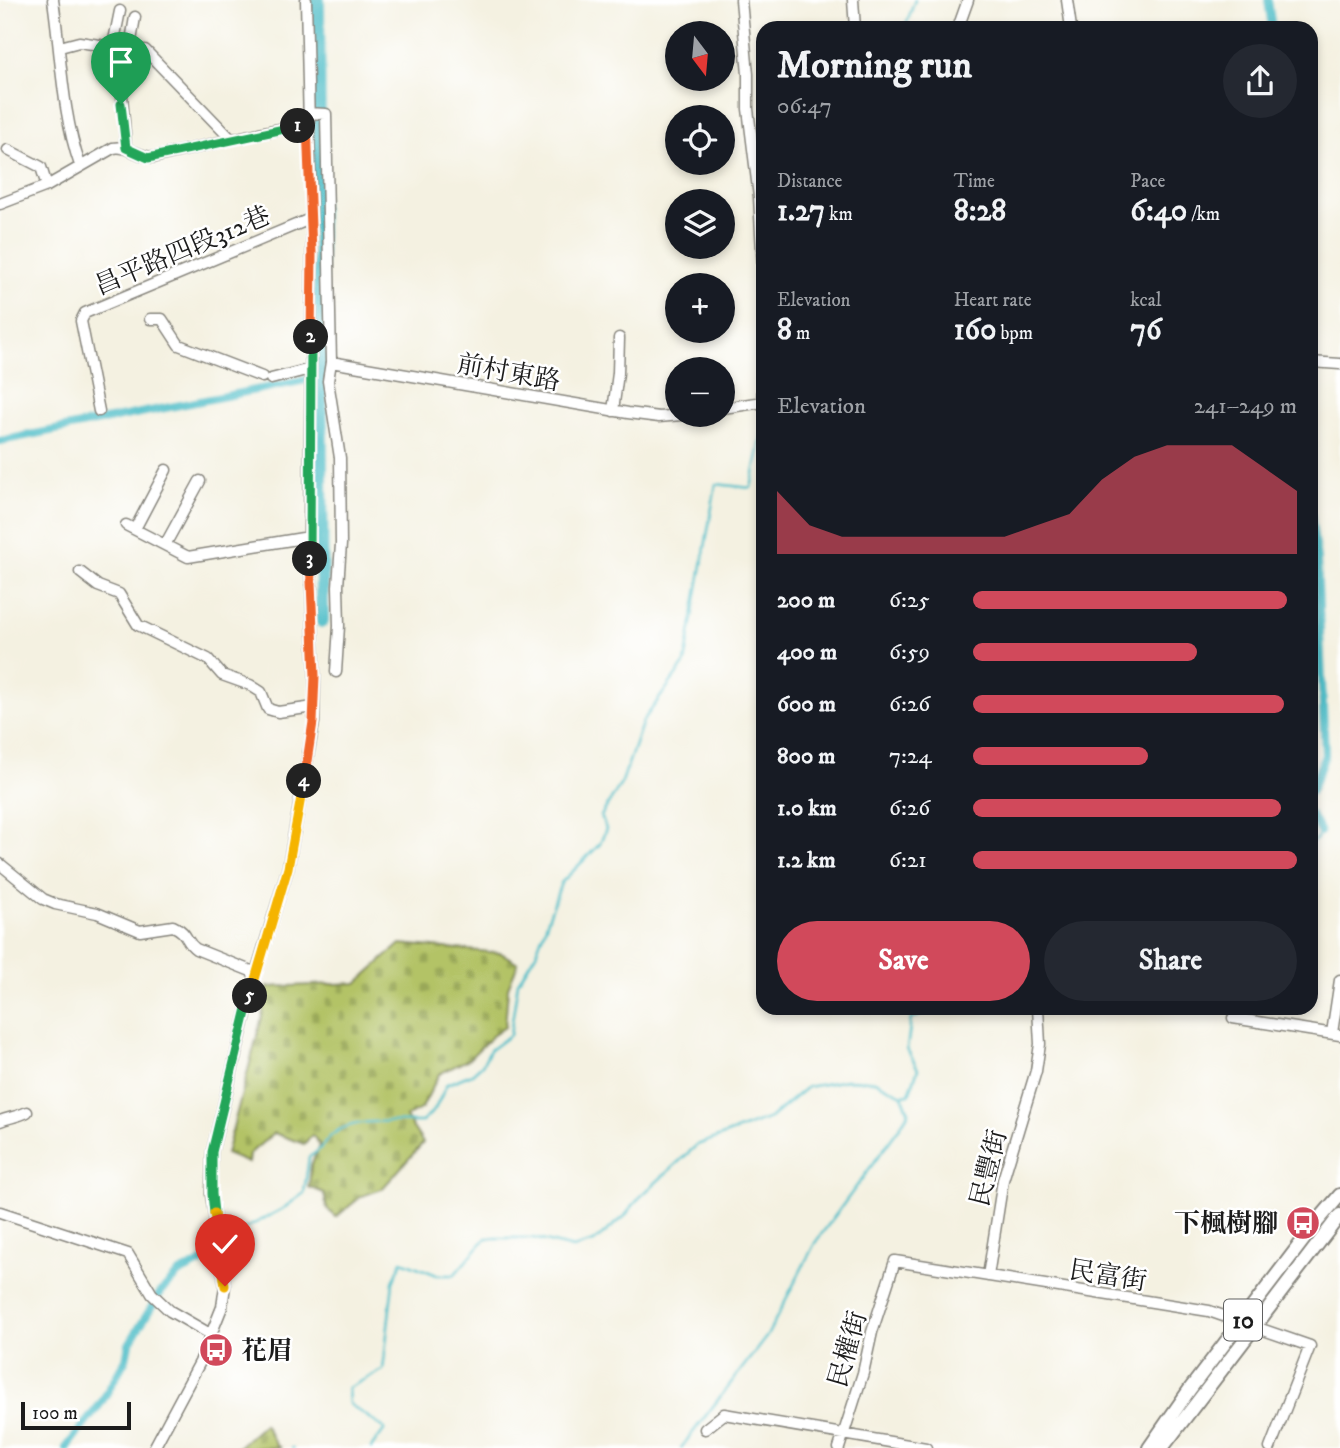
<!DOCTYPE html>
<meta charset="utf-8">
<style>
:root{--surface:#171b24;--page:#242831;--text:#f1f3f6;--muted:#9ea1a6;--accent:#d1495b}
body{margin:0;font-family:"IM FELL DW Pica","Noto Serif TC",serif;background:var(--page);color:var(--text);height:100vh;display:flex;flex-direction:column;font-size:26px;white-space:nowrap}
*{box-sizing:border-box;margin:0}
p{font-size:23px;color:var(--muted)}
.icon{flex:none;width:38px;height:38px;fill:none;stroke:currentColor;stroke-width:2;stroke-linecap:round;stroke-linejoin:round}
.map{position:relative;flex:1;overflow:hidden}
.details{position:absolute;left:756px;top:21px;width:562px;height:994px;display:flex;flex-direction:column;background:var(--surface);border-radius:21px;box-shadow:0 4px 10px #0003}
.details>*{flex:none}
.needle{width:46px;rotate:164deg}
.buttons{position:absolute;left:665px;top:21px;display:grid;gap:14px}
.buttons a{display:grid;place-items:center;width:70px;height:70px;border-radius:50%;background:var(--surface);box-shadow:0 4px 10px #0003;font-size:35px}
.scale{position:absolute;left:21px;bottom:18px;width:110px;box-sizing:border-box;padding-left:7px;border:4px solid #1c1c1c;border-top:0;font-size:19px;line-height:24px;white-space:nowrap;color:#1c1c1c;-webkit-text-stroke:5px #fff;paint-order:stroke}
.pin{position:absolute;display:grid;place-items:center;width:60px;height:60px;color:#fff;margin:-72px -30px;border-radius:50% 50% 50% 0;rotate:-45deg;box-shadow:0 0 7px #0007}
.pin .icon{rotate:45deg}
.km{position:absolute;width:35px;height:35px;margin:-18px;border-radius:50%;background:#222;color:#fff;font-size:19px;line-height:35px;text-align:center}
.round{display:grid;place-items:center;flex:none;width:74px;height:74px;border-radius:37px;background:var(--page)}
.summary{display:flex;align-items:center;justify-content:space-between;height:119px;padding:0 21px}
h1{font-size:38px;font-weight:800;line-height:52px}
.metrics{display:grid;grid-template-columns:repeat(3,1fr);gap:10px;height:119px;padding:7px 21px}
.metrics div{display:grid;align-content:center}
.metrics b{font-size:30px;font-weight:800}
.metrics small{font-size:19px;font-weight:400}
.metrics p{font-size:19px}
.chart{height:196px;padding:14px 21px}
.chart p{display:flex;justify-content:space-between}
.chart svg{width:100%;height:126px;margin-top:7px;fill:var(--accent);opacity:.7}
.action{display:flex;gap:14px;margin-top:auto;padding:14px 21px}
.action a{flex:1;height:80px;border-radius:42px;background:var(--accent);color:#fff;font-size:28px;font-weight:800;line-height:80px;text-align:center}
.action a+a{background:var(--page);color:var(--text)}
ul{padding:0 21px;list-style:none;font-size:23px}
li{display:grid;grid-template-columns:112px 84px 1fr;align-items:center;height:52px}
li i{height:18px;border-radius:9px;background:var(--accent)}
.map>svg:first-child{display:block}
.cemetery{fill:url(#cemetery-stones);stroke:#687041;stroke-width:2}
.lines{fill:none;stroke-linecap:round;stroke-linejoin:round}
.stream{stroke:#52bfc9;stroke-width:2.5}
.canal{stroke:#52bfc9;stroke-width:8}
.river{stroke:#52bfc9;stroke-width:14}
.minor-casing{stroke:#88867e;stroke-width:13}
.major-casing{stroke:#88867e;stroke-width:16}
.minor{stroke:#fff;stroke-width:10}
.major{stroke:#fff;stroke-width:12}
.split-1-casing{stroke:#fff;stroke-width:14}
.split-2-casing{stroke:#fff;stroke-width:14}
.split-3-casing{stroke:#fff;stroke-width:14}
.split-4-casing{stroke:#fff;stroke-width:14}
.split-5-casing{stroke:#fff;stroke-width:14}
.split-6-casing{stroke:#fff;stroke-width:14}
.split-7-casing{stroke:#fff;stroke-width:14}
.split-1{stroke:#22a559;stroke-width:9}
.split-2{stroke:#f0652b;stroke-width:9}
.split-3{stroke:#22a559;stroke-width:9}
.split-4{stroke:#f0652b;stroke-width:9}
.split-5{stroke:#f5b400;stroke-width:9}
.split-6{stroke:#22a559;stroke-width:9}
.split-7{stroke:#f5b400;stroke-width:9}
.labels{text-anchor:middle;stroke-width:5;stroke-linejoin:round;paint-order:stroke}
.shield{fill:#fff;stroke:#606060;stroke-width:2}
.shield-label{font-size:24px;font-weight:bold;fill:#1c1c1c}
.street-label{font-size:26px;fill:#1c1c1c;stroke:#fff}
.poi-label{font-size:26px;font-weight:bold;fill:#1c1c1c;stroke:#fff;text-anchor:end}
</style>
<div class="map">
<svg width="1340" height="1448" viewBox="0 0 1340 1448">
<defs>
<pattern id="cemetery-stones" width="16" height="16" patternUnits="userSpaceOnUse" patternTransform="scale(1.75)"><rect width="16" height="16" fill="#b3c366"/><path d="M2 7V4a2 2 0 0 1 4 0v3zM10 15v-3a2 2 0 0 1 4 0v3z" fill="#99a758"/></pattern>
</defs>
<rect width="100%" height="100%" fill="#fff"/>
<filter id="ink" filterUnits="userSpaceOnUse"><feTurbulence type="fractalNoise" baseFrequency=".0143" numOctaves="2"/><feDisplacementMap in="SourceGraphic" scale="14" xChannelSelector="R" yChannelSelector="G"/><feConvolveMatrix kernelMatrix="1 2 1 2 8 2 1 2 1" color-interpolation-filters="sRGB"/></filter>
<filter id="wash" filterUnits="userSpaceOnUse"><feTurbulence type="fractalNoise" baseFrequency=".00686" numOctaves="4" result="noise"/><feDisplacementMap in="SourceGraphic" scale="28" xChannelSelector="R" yChannelSelector="G"/><feGaussianBlur stdDeviation="1.57" result="paint"/><feColorMatrix in="noise" values="0 0 0 0 0 0 0 0 0 0 0 0 0 0 0 0 0 1.4 0 .05"/><feComposite in="paint" operator="in"/></filter>
<g filter="url(#wash)">
<rect width="100%" height="100%" fill="#f4f1e1"/>
<path class="cemetery" d="M400 944 501 953 518 963 508 988 505 1027 492 1036 469 1059 439 1074 422 1108 406 1117 423 1143 382 1189 362 1196 336 1217 327 1209 324 1193 309 1187 311 1165 320 1145 312 1135 304 1144 274 1133 249 1154 248 1163 226 1154 262 1017 268 987 357 983Z
M264 1424 277 1446 281 1448H237Z"/>
<g class="lines">
<path class="stream" d="M905 28 915 0
M1311 843 1317 839 1320 832
M235 1234 284 1208 304 1193 309 1157C324 1149 323 1142 333 1134 354 1117 397 1122 422 1122L435 1109 447 1084 472 1074 482 1065 490 1050 510 1035 518 982 536 953 561 883 600 844 606 829 601 816 622 782 643 721 685 663 716 484 751 488 763 431
M292 1448H293
M371 1448 385 1429 349 1404 348 1388 383 1370 393 1282 402 1261 437 1275H454L486 1238H533L573 1248 594 1242 624 1217 640 1197 697 1145 770 1118 807 1087 847 1080 875 1081 902 1095 909 1094 918 1069 907 1049 911 1019 937 1008
M681 1448 767 1336 815 1243 897 1131 909 1112 902 1095"/>
<path class="canal" d="M1268 0 1272 28
M0 441 321 377
M1311 515 1317 560 1325 755 1311 791
M1311 815 1320 832
M66 1448 101 1403 126 1359 129 1344 160 1293 178 1274 206 1260"/>
<path class="river" d="M318 0 322 621"/>
</g>
</g>
<g filter="url(#ink)">
<g class="lines">
<g class="minor-casing">
<path id="minor" d="M53 0C61 54 62 114 80 165
M741 0 748 74V109L759 197 763 270
M853 0 855 28
M1067 0 1071 28
M958 28 968 0
M60 47 79 42 113 47
M145 50 231 139
M111 55 120 11
M308 113 326 114 331 362 328 381 340 458 341 544 338 586 339 626 336 672
M126 148 122 95 135 17
M8 150 41 167 47 186
M0 204 47 186 113 148C130 145 140 159 156 157L259 133 308 124
M150 319H162L179 345 262 377
M331 362 628 413 659 417 681 415
M1311 362 1340 364
M271 379 310 369
M762 403 763 383
M723 408 763 402
M99 411 81 321 85 313 310 219
M613 411 618 373 619 338
M126 525 188 557 309 537
M135 529 166 470
M165 545 200 481
M80 572 98 586 119 594 138 625 208 659 222 675 250 685 261 692 268 709 278 712 314 707
M0 864 43 899 55 904 97 913 140 931 173 926C189 933 185 942 196 949L256 973
M1233 1018 1340 1035
M1332 1033 1340 980
M0 1121C10 1117 17 1117 27 1112
M0 1212 128 1254 152 1294 170 1311 210 1334
M988 1276 1003 1180 1036 1071 1040 1044 1038 1008
M705 1429 724 1414 926 1448
M154 1448 200 1362 222 1307 225 1286 211 1194 212 1152 256 973 288 868 314 722 315 676 309 537 312 253 306 0
M839 1448 863 1373 872 1332 895 1261 1209 1311 1310 1346 1270 1448"/>
</g>
<g class="major-casing">
<path id="major" d="M1149 1448 1190 1389 1317 1222 1340 1195
M1162 1448 1340 1215"/>
</g>
<use href="#minor" class="minor"/>
<use href="#major" class="major"/>
</g>
</g>
<g class="lines" filter="url(#ink)">
<g class="split-1-casing">
<path id="split-1" d="M121 104 126 148 148 158 298 126"/>
</g>
<g class="split-2-casing">
<path id="split-2" d="M298 126 307 124 312 253 311 337"/>
</g>
<g class="split-3-casing">
<path id="split-3" d="M310 559 311 337"/>
</g>
<g class="split-4-casing">
<path id="split-4" d="M304 781 313 722 315 676 310 559"/>
</g>
<g class="split-5-casing">
<path id="split-5" d="M250 996 288 868 304 781"/>
</g>
<g class="split-6-casing">
<path id="split-6" d="M214 1213 212 1194V1152L250 996"/>
</g>
<g class="split-7-casing">
<path id="split-7" d="M214 1213 225 1286"/>
</g>
<use href="#split-1" class="split-1"/>
<use href="#split-2" class="split-2"/>
<use href="#split-3" class="split-3"/>
<use href="#split-4" class="split-4"/>
<use href="#split-5" class="split-5"/>
<use href="#split-6" class="split-6"/>
<use href="#split-7" class="split-7"/>
</g>
<defs>
<g id="bus-disc" transform="scale(1.75)"><circle r="9.5" fill="#d1495b" stroke="#fff"/><path d="M-5-6H5V4H4V6H2V4H-2V6H-4V4H-5ZM-3.5-4V0h7V-4ZM-3.5 1.2v1.5H-2V1.2ZM2 1.2v1.5H3.5V1.2Z" fill="#fff"/></g>
</defs>
<g fill-rule="evenodd">
<use href="#bus-disc" x="1303" y="1223"/>
<use href="#bus-disc" x="216" y="1350"/>
</g>
<g class="labels">
<rect class="shield" x="1224" y="1299.5" width="38" height="41" rx="5"/>
<g class="shield-label">
<text x="1243" y="1328">10</text>
</g>
<g class="street-label">
<text transform="translate(182 250) rotate(-23)" y="9">昌平路四段312巷</text>
<text transform="translate(509 372) rotate(10)" y="9">前村東路</text>
<text transform="translate(988 1168) rotate(-76)" y="9">民豐街</text>
<text transform="translate(1108 1275) rotate(9)" y="9">民富街</text>
<text transform="translate(847 1349) rotate(-74)" y="9">民權街</text>
</g>
<g class="poi-label">
<text x="1278" y="1232">下楓樹腳</text>
<text x="241" y="1359" text-anchor="start">花眉</text>
</g>
</g>
</svg>
<div class="buttons">
<a><svg class="needle" viewBox="-14 -14 28 28"><path d="M0-13l5 13h-10z" fill="#e53935"/><path d="M0 13l5-13h-10z" fill="#9ea1a6"/></svg></a>
<a><svg class="icon" aria-label="locate" viewBox="0 0 24 24"><circle cx="12" cy="12" r="6"/><path d="M12 2v4M12 18v4M2 12h4M18 12h4"/></svg></a>
<a><svg class="icon" aria-label="layers" viewBox="0 0 24 24"><path d="M12 4l9 5-9 5-9-5zM3 14l9 5 9-5"/></svg></a>
<a>+</a>
<a>−</a>
</div>
<div class="scale">100 m</div>
<div class="pin" style="left:121px;top:104px;background:#1e9e55"><svg class="icon" aria-label="arrive" viewBox="0 0 24 24"><path d="M6 21V4h12l-3 4 3 4H6"/></svg></div>
<div class="pin" style="left:225px;top:1286px;background:#d93025"><svg class="icon" aria-label="check" viewBox="0 0 24 24"><path d="M5 12l5 5 9-10"/></svg></div>
<b class="km" style="left:298px;top:126px">1</b>
<b class="km" style="left:311px;top:337px">2</b>
<b class="km" style="left:310px;top:559px">3</b>
<b class="km" style="left:304px;top:781px">4</b>
<b class="km" style="left:250px;top:996px">5</b>
<section class="details">
<div class="summary"><div><h1>Morning run</h1><p>06:47</p></div><a class="round"><svg class="icon" aria-label="share" viewBox="0 0 24 24"><path d="M12 15V3M7 8l5-5 5 5M5 13v7h14v-7"/></svg></a></div>
<div class="metrics">
<div><p>Distance</p><b>1.27<small> km</small></b></div>
<div><p>Time</p><b>8:28</b></div>
<div><p>Pace</p><b>6:40<small> /km</small></b></div>
</div>
<div class="metrics">
<div><p>Elevation</p><b>8<small> m</small></b></div>
<div><p>Heart rate</p><b>160<small> bpm</small></b></div>
<div><p>kcal</p><b>76</b></div>
</div>
<div class="chart"><p><span>Elevation</span>241–249 m</p>
<svg viewBox="0 0 160 44" preserveAspectRatio="none"><path d="M0 44V22L10 34L20 38L30 38L40 38L50 38L60 38L70 38L80 34L90 30L100 18L110 10L120 6L130 6L140 6L150 14L160 22V44z"/></svg>
</div>
<ul>
<li><b>200 m</b>6:25<i style="width:97%"></i></li>
<li><b>400 m</b>6:59<i style="width:69%"></i></li>
<li><b>600 m</b>6:26<i style="width:96%"></i></li>
<li><b>800 m</b>7:24<i style="width:54%"></i></li>
<li><b>1.0 km</b>6:26<i style="width:95%"></i></li>
<li><b>1.2 km</b>6:21<i style="width:100%"></i></li>
</ul>
<div class="action"><a>Save</a><a>Share</a></div>
</section>
</div>
